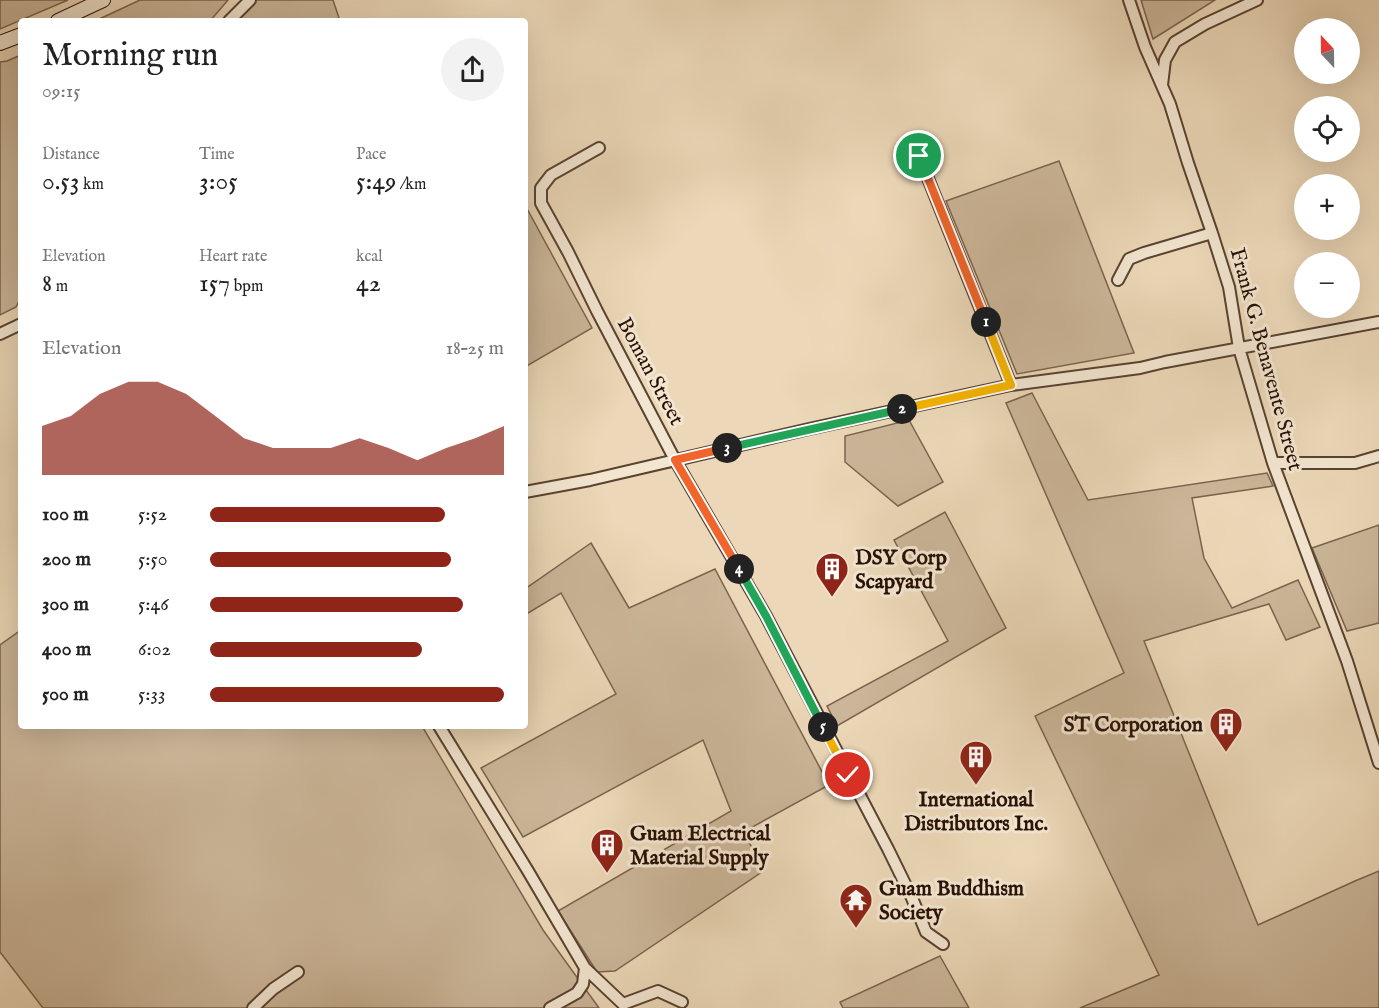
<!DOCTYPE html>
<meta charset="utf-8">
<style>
:root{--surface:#fff;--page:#f2f2f2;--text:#222;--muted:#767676;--accent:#8f2418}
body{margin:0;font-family:"IM FELL English",serif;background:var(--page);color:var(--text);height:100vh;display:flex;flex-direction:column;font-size:22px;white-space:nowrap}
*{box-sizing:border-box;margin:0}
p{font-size:20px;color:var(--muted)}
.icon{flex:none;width:33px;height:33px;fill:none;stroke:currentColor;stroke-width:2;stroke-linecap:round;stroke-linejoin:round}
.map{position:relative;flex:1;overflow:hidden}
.drawer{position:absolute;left:18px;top:18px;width:510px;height:711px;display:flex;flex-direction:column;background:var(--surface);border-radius:6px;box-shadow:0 6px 24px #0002}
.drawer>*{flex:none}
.needle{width:39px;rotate:338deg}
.fabs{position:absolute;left:1294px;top:18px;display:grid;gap:12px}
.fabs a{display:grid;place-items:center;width:66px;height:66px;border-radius:50%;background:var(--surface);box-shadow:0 6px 24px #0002;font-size:30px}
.pin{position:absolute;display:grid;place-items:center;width:51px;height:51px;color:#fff;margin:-26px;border:3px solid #fff;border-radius:50%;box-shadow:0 2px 6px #0007}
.km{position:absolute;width:30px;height:30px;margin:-15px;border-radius:50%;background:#222;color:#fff;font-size:16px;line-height:30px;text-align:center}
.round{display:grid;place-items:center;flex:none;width:63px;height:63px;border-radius:32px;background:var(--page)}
.overview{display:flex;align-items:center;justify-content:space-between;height:102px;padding:0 24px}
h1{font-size:33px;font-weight:600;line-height:45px}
.stats{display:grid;grid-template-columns:repeat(3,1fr);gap:9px;height:102px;padding:6px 24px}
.stats div{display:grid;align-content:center}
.stats b{font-size:26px;font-weight:600}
.stats small{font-size:16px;font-weight:400}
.stats p{font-size:16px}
.chart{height:168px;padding:12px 24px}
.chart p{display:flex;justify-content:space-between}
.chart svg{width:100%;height:108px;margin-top:6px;fill:var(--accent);opacity:.7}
ul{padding:0 24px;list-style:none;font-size:20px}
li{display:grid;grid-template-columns:96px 72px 1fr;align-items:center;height:45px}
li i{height:15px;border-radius:8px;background:var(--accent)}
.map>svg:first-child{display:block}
.green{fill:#cbb699;stroke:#7a634e;stroke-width:1.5}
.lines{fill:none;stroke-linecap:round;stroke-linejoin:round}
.street-casing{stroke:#594231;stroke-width:14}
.secondary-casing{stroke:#281004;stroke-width:16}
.street{stroke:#f3e6d1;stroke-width:10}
.secondary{stroke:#f3e6d1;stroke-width:14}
.split-1-casing{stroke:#fff;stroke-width:12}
.split-2-casing{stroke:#fff;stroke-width:12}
.split-3-casing{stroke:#fff;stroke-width:12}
.split-4-casing{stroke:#fff;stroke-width:12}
.split-5-casing{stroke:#fff;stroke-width:12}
.split-6-casing{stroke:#fff;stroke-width:12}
.split-1{stroke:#f0652b;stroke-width:8}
.split-2{stroke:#f5b400;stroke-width:8}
.split-3{stroke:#22a559;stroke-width:8}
.split-4{stroke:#f0652b;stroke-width:8}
.split-5{stroke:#22a559;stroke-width:8}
.split-6{stroke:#f5b400;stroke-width:8}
.labels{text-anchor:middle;stroke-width:6;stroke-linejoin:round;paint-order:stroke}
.street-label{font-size:21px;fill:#281004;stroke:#f3e6d1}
.poi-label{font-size:21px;font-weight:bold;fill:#281004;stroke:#f3e6d1;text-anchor:start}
</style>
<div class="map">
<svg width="1379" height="1008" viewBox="0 0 1379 1008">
<rect width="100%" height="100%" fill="#ecd8b8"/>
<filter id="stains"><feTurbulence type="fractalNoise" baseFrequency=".00333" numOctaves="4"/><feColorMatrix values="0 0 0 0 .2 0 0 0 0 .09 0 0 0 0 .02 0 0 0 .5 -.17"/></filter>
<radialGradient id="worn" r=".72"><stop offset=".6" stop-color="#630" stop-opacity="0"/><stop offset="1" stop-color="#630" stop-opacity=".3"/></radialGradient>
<path class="green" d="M0 0H68L0 29Z
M140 0H228L210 21H95Z
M250 0H333L340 21H229Z
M1141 0H1215L1153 39Z
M21 55V297L16 307 0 315V62L7 61Z
M1059 161 1134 353 1017 374 946 201Z
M525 205 592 328 525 367Z
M1032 393 1088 500 1267 473 1273 486 1192 498 1204 558 1232 608 1298 580 1320 627 1286 640 1269 604 1144 641 1258 925 1355 881 1379 871V1008H1080L1159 975 1035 716 1124 673 1006 403Z
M909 420 943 482 898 506 845 462V436Z
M945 512 1006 628 837 726 827 706 948 641 894 540Z
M1379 525V623L1347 631 1312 548Z
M591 543 629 608 715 569 829 785 743 832 765 870 615 971 597 972 558 911 731 811 703 740 523 837 481 768 616 694 561 593 525 615V589Z
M21 630V726H422L543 930 599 1008H43L0 952V645Z
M940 956 969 1008H843L840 1002Z"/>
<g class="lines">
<g class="street-casing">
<path id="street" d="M1129 0 1145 47 1170 104 1188 163 1212 233 1229 287 1239 348 1273 463 1347 661 1379 763
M229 21 250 0
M1162 85 1165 60 1175 42 1205 24 1257 0
M599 148 551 175 541 188V203L568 252 597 311 675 460 766 616 888 849 912 898 926 932 943 944
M919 156 1011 385
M1118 280 1129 259 1144 253 1212 233
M0 334 21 324
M1273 463H1355L1379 456
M525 492 590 480 809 429 1011 385 1140 368 1165 362 1379 322
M439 726 528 871 585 968 623 1004 658 991 682 1002
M253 1008 273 989 298 972
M550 1008 577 993 583 984 585 968"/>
</g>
<g class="secondary-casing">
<path id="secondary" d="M58 21 103 0
M0 43 21 35"/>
</g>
<use href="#street" class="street"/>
<use href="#secondary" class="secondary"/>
</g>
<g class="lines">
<g class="split-1-casing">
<path id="split-1" d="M919 156 986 322"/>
</g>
<g class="split-2-casing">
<path id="split-2" d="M902 409 1011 385 986 322"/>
</g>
<g class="split-3-casing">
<path id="split-3" d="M727 448 902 409"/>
</g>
<g class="split-4-casing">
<path id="split-4" d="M727 448 675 460 739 569"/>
</g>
<g class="split-5-casing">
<path id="split-5" d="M739 569 766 616 823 727"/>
</g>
<g class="split-6-casing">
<path id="split-6" d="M823 727 848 775"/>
</g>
<use href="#split-1" class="split-1"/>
<use href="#split-2" class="split-2"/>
<use href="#split-3" class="split-3"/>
<use href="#split-4" class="split-4"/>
<use href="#split-5" class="split-5"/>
<use href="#split-6" class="split-6"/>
</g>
<defs>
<g id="building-pin" transform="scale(1.725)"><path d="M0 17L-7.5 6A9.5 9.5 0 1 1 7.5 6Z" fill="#8f2418" stroke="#f3e6d1"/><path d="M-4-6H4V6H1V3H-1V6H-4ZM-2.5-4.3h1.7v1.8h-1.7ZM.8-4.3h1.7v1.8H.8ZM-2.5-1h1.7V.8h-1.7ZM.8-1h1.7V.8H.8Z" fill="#fff"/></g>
<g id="temple-pin" transform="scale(1.725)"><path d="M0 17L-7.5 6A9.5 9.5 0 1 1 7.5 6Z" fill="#8f2418" stroke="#f3e6d1"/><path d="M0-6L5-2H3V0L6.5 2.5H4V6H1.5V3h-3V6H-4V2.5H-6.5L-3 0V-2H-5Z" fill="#fff"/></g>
</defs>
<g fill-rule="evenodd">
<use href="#building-pin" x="832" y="569"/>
<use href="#building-pin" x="1226" y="724"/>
<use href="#building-pin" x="976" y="757"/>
<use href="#building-pin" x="607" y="845"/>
<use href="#temple-pin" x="856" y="900"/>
</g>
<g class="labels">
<g class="street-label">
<text transform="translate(1267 359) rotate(75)" y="7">Frank G. Benavente Street</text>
<text transform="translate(651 371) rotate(62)" y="7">Boman Street</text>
</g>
<g class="poi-label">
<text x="855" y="564">DSY Corp<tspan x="855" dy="24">Scapyard</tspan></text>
<text x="1203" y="731" text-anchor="end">ST Corporation</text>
<text x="976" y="806" text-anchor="middle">International<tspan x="976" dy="24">Distributors Inc.</tspan></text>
<text x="630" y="840">Guam Electrical<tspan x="630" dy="24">Material Supply</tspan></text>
<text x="879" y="895">Guam Buddhism<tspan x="879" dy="24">Society</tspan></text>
</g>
</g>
<rect width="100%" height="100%" filter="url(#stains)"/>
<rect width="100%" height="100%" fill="url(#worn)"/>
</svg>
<div class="fabs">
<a><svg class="needle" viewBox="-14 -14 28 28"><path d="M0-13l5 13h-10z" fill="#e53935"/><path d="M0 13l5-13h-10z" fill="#767676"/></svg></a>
<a><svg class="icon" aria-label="locate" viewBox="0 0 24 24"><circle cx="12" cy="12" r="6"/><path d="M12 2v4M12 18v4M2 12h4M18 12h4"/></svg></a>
<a>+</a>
<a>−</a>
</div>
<div class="pin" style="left:919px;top:156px;background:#1e9e55"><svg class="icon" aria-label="arrive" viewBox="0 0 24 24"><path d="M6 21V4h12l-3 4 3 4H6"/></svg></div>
<div class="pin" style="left:848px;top:775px;background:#d93025"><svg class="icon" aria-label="check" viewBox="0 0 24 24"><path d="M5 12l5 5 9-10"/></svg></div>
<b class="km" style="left:986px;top:322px">1</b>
<b class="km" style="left:902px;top:409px">2</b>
<b class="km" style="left:727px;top:448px">3</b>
<b class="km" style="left:739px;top:569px">4</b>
<b class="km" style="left:823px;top:727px">5</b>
<section class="drawer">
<div class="overview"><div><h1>Morning run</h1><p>09:15</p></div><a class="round"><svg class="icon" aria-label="share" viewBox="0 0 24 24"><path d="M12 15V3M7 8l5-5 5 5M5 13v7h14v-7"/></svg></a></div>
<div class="stats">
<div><p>Distance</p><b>0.53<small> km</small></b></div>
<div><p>Time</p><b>3:05</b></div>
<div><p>Pace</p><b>5:49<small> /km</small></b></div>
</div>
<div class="stats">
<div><p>Elevation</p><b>8<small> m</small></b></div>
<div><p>Heart rate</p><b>157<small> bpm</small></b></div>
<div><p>kcal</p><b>42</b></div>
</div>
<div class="chart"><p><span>Elevation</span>18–25 m</p>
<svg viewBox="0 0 160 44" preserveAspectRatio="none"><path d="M0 44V24L10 20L20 11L30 6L40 6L50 11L60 20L70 29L80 33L90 33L100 33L110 29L120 33L130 38L140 33L150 29L160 24V44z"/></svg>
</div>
<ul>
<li><b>100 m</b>5:52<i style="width:80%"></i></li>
<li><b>200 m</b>5:50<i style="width:82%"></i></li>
<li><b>300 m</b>5:46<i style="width:86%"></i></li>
<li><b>400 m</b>6:02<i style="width:72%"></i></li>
<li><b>500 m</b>5:33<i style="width:100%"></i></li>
</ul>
</section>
</div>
